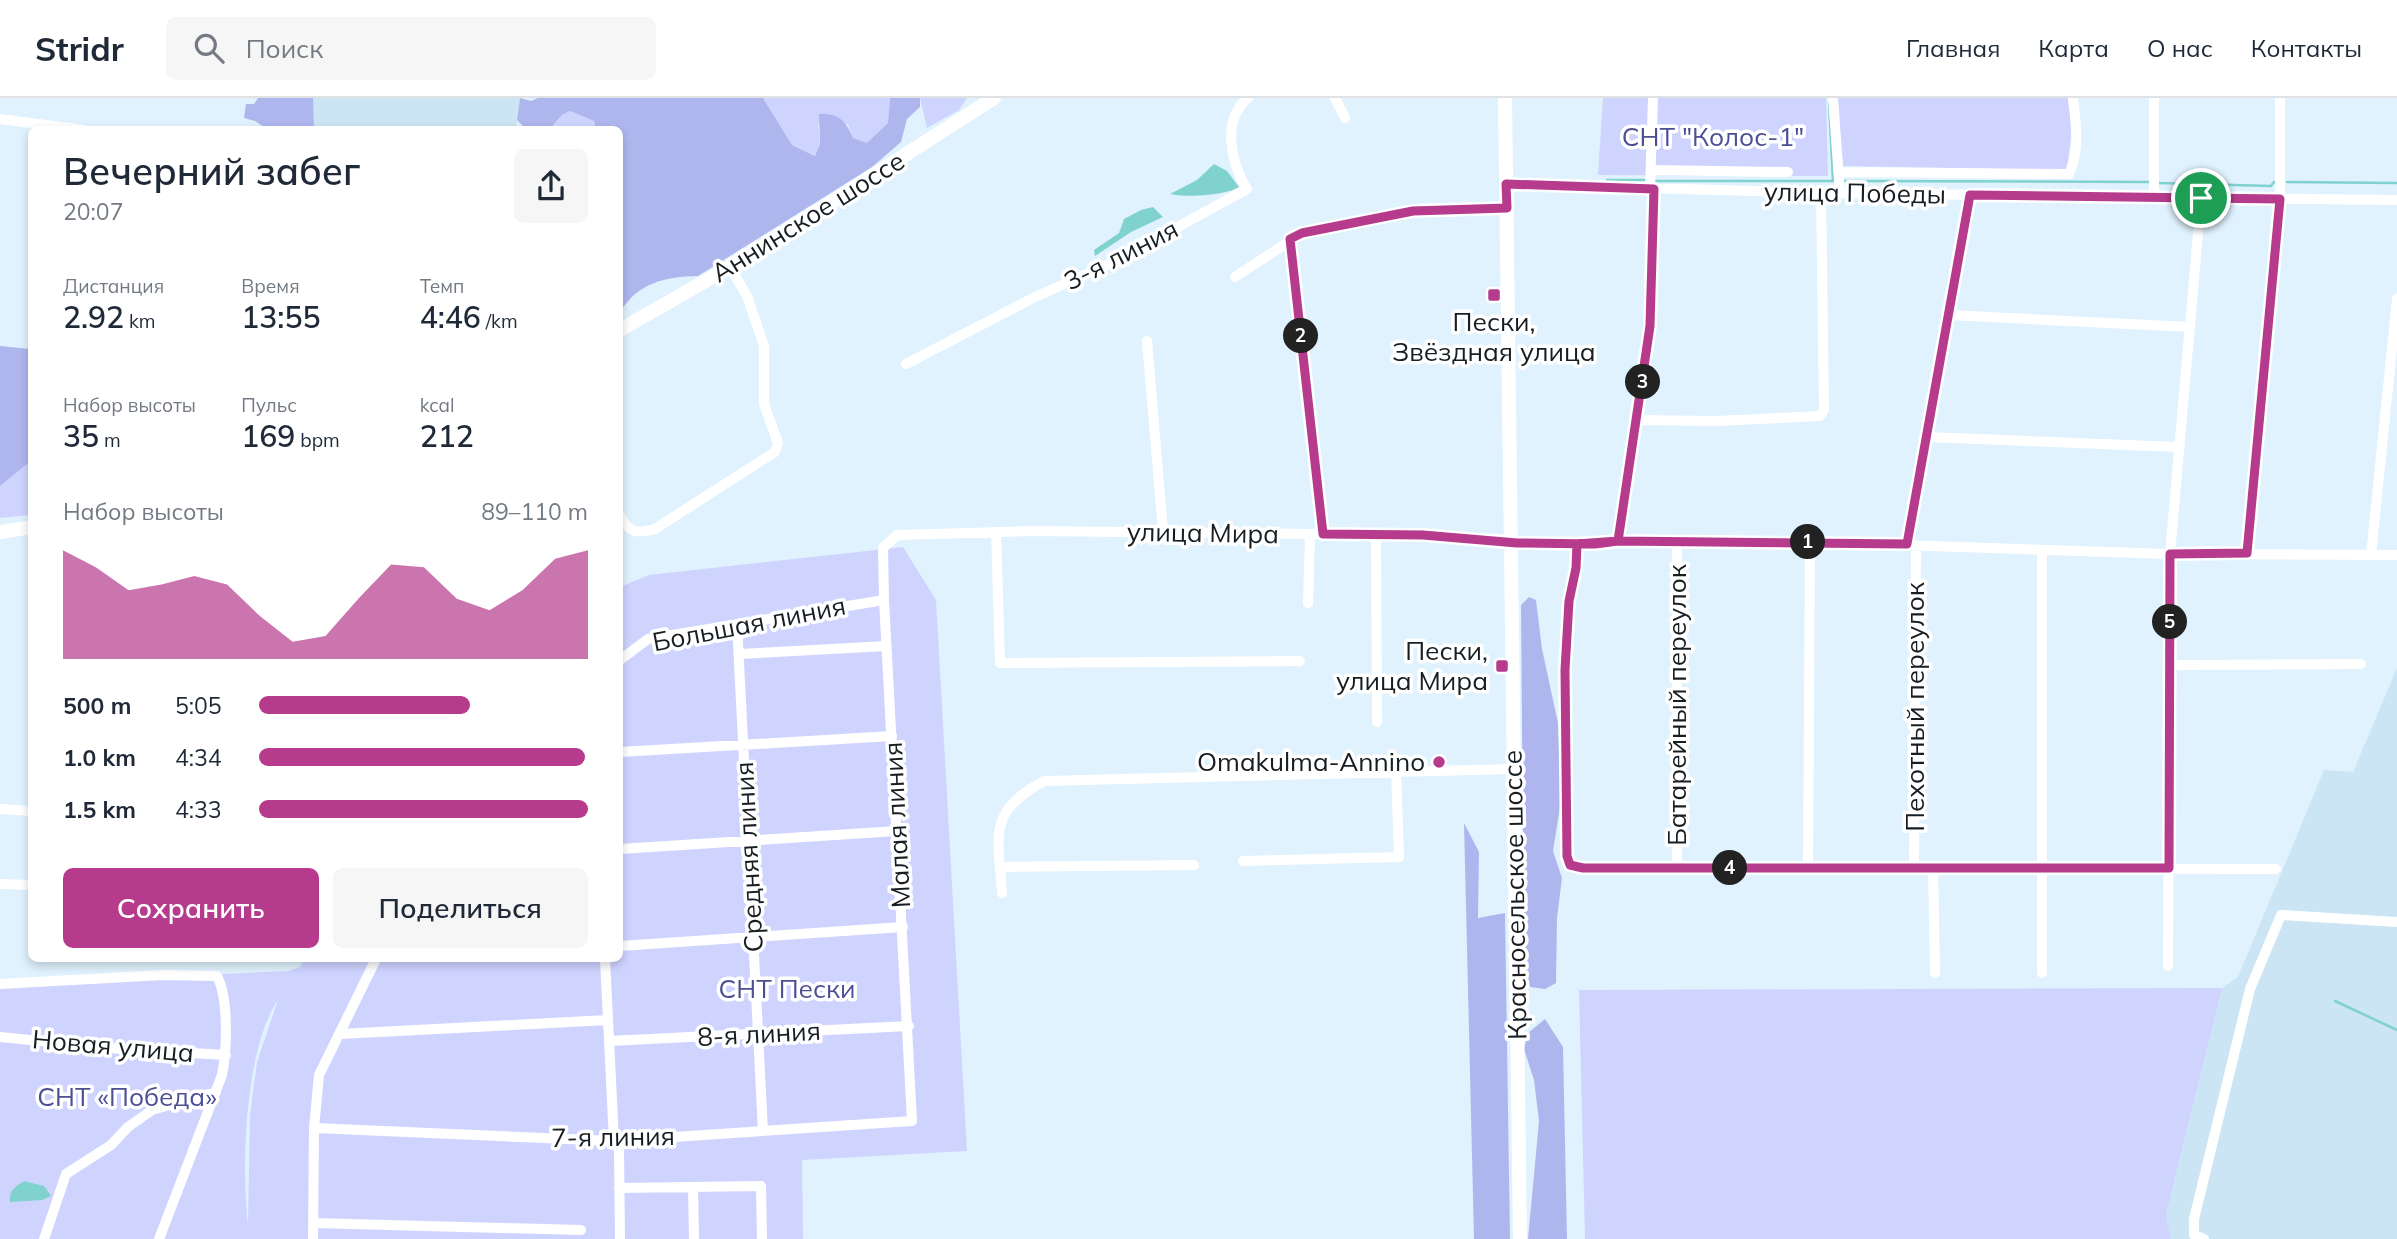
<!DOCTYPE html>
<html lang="ru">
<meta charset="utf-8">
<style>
:root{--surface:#fff;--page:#f6f6f7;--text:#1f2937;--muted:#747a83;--line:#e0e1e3;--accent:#b63b8c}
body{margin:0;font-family:Mulish,sans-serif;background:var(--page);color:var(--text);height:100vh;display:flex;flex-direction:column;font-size:26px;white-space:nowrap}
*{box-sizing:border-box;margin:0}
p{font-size:23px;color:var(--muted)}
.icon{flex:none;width:38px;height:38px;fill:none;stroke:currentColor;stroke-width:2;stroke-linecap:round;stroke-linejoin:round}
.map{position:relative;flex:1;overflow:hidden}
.panel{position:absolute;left:28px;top:28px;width:595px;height:836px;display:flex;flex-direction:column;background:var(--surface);border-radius:10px;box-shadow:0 4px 10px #0003}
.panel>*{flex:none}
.pin{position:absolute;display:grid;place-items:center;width:60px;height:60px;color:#fff;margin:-30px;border:4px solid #fff;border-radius:50%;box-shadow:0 2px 7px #0007}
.km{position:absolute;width:35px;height:35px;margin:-18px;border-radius:50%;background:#222;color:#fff;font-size:19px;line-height:35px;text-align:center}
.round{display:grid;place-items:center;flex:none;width:74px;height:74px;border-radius:10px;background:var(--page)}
.head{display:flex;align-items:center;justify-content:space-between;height:119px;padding:0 35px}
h1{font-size:38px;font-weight:600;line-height:52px}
.metrics{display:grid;grid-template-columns:repeat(3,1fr);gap:10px;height:119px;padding:7px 35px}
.metrics div{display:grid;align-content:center}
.metrics b{font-size:30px;font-weight:600}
.metrics small{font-size:19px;font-weight:400}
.metrics p{font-size:19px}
.chart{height:196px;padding:14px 35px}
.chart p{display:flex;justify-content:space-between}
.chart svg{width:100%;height:126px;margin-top:7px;fill:var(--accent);opacity:.7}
.cta{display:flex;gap:14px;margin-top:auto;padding:14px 35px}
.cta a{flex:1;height:80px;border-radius:10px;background:var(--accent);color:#fff;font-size:28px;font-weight:600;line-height:80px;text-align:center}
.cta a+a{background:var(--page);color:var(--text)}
ul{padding:0 35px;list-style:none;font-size:23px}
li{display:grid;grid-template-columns:112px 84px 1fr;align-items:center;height:52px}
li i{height:18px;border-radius:9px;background:var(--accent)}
header{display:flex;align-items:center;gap:42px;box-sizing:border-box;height:98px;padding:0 35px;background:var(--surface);border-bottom:2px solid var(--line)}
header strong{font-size:33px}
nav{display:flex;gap:38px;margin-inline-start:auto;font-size:24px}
.search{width:490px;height:63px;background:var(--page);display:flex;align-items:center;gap:18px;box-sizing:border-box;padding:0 24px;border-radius:10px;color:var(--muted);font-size:26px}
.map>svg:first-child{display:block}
.built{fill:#cbe5f4}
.green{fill:#cfd4ff;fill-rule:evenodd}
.forest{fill:#afb6ee}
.water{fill:#80d2cf}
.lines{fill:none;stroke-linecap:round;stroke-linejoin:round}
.stream{stroke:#80d2cf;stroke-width:2.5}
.street{stroke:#fff;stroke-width:10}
.secondary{stroke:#fff;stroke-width:14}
.route-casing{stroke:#fff;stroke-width:14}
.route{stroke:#b63b8c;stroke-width:9}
.poi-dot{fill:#b63b8c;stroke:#fff;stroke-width:2.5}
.labels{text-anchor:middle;stroke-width:7;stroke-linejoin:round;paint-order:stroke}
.park-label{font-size:26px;fill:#4c4f94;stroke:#fff}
.street-label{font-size:26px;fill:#171d21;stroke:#fff}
.poi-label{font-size:26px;fill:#171d21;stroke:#fff;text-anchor:end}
</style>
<header>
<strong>Stridr</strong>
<div class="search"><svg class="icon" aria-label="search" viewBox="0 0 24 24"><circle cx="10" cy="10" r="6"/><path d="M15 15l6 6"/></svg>Поиск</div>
<nav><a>Главная</a><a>Карта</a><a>О нас</a><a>Контакты</a></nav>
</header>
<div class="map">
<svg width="2397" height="1141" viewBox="0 0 2397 1141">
<rect width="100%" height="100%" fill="#e0f2fe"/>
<path class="built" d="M313 0H520L516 31 303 32 314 30Z
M2397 570V1141H2171L2166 1117 2222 890 2238 879 2324 672 2353 674Z"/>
<path class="green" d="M763 0H890L888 25 867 46 853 40 848 26 818 25 820 46 816 58 792 47Z
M920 0H967L959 12 927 30Z
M1603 0H1826L1828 78 1598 77Z
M1837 0H2068L2072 29 2067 72 1842 68Z
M570 13 594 23 596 31 550 32 562 17Z
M31 363V417L0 420V388Z
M903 449 936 502 967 1053 802 1062 803 1141H0V886L288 873 300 869 304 861H620V489L649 477ZM278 902 257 964 250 1017 248 1126C241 1067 245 950 278 902Z
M2222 890 2166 1117 2171 1141H1585L1579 892Z"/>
<path class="forest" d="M258 0H313L314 30 267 31 255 23 244 20 246 6H254Z
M520 0 531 3 538 0H763L792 47 815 58 820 46 819 16C838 15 846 22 853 40L867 45 888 25 890 0H920V9L907 21 901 44 872 69 698 178C665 179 639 184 620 214V32L596 31 594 23 570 13 562 17 550 31H526L517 22Z
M31 223V363L0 388V248L30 251Z
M1529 499 1536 502 1542 551 1558 625 1561 703 1553 753 1562 780 1557 820 1556 885 1545 891 1530 889 1524 866 1521 507Z
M1464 725 1479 754 1478 820 1505 815 1510 1141H1474Z
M1545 921 1563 949 1567 1141H1528L1539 1023 1534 982 1524 951 1528 935Z"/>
<path class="water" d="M1214 66 1227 73 1239 89C1226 97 1187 100 1170 96L1197 82Z
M1153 109 1163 119 1131 134 1095 158 1094 152 1119 135 1124 121 1141 112Z
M24 1083 44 1088 51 1098 42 1102 10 1104C9 1092 15 1089 24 1083Z"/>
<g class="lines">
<path class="stream" d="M1607 82H1645
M1655 83H1833L1829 5
M1844 83 2149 84
M2287 84 2397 85
M2159 85 2271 88 2274 84
M2335 903 2397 932"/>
<path class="street" d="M1335 0 1345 20
M1833 0 1840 95
M2154 0V100
M0 21 84 32
M1651 72 1788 74
M1839 74 2069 76C2080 52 2076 26 2073 0
M1506 86 1821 95 2397 102
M1650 90 1653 0
M1290 141 1323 436
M1235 179 1302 135 1413 113 1507 110
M1949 217 2190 229
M1147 243 1163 434
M906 266 1035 199 1114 164 1247 91C1231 65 1221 22 1248 0
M1638 322 1715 323 1820 318 1824 312 1821 95
M1927 339 2178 349
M620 418C630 435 636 436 655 431L775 354 778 345 764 306V248L747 198 730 169
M996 434 1000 565 1300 563
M1376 437 1377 624
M1618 443 1650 228 1654 91
M1577 446 1576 470 1569 503 1565 572 1567 758 1571 767 1583 770 2276 771
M1907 446 1970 97
M2042 452V875
M2247 455 2280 101V0
M2371 457 2397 201
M1308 505 1310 436
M737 526 763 1033
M739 556 886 548
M620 562 648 541 884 502
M2169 567 2361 566
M620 654 892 638
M0 711 32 713
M620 751 897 733
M1243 763 1399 759 1396 674
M1000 769 1194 767
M1677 770V444
M1808 770 1810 444
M1914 770 1916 448
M1933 770 1935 875
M0 786 32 787
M1002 795C998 737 987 714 1044 683L1513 671
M620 848 903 829
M605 861 614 1043 619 1052 620 1141
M2168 868 2170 456 2201 101
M0 886 163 877 217 878C229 901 227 952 222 977L159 1141
M340 936 608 922
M0 939 121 951 226 957
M609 943 909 928
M314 1030 614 1043 912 1023 884 502 883 450 897 437 1031 433 1423 437 1577 446 1618 443 1810 444 2170 456 2397 457
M693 1089 694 1141
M619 1090 761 1088 762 1141
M313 1125 581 1132
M44 1141 66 1076 111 1047 128 1029 152 1012 216 994
M313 1141 314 1030 319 977 376 861
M2204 1141 2194 1137V1121L2250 891 2281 817 2397 824"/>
<path class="secondary" d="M1505 0 1520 1141
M620 232 730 169 994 0
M0 434 32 429"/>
</g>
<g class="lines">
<g class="route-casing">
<path id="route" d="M2201 100 1970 97 1907 446 1618 443 1595 446 1517 445 1423 437 1323 436 1290 141 1302 135 1413 113 1507 110 1506 86 1654 91 1650 228 1618 443 1577 446 1576 470 1569 503 1565 572 1567 758 1570 767 1583 770H2169L2170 456 2247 455 2280 101 2201 100"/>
</g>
<use href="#route" class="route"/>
</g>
<g class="poi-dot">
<rect x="1487" y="190" width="14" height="14" rx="3.5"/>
<rect x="1495" y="561" width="14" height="14" rx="3.5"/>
<circle cx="1439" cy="664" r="7"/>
</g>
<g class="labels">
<g class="park-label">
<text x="1713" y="48">СНТ "Колос-1"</text>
<text x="787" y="900">СНТ Пески</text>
<text x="127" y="1008">СНТ «Победа»</text>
</g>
<g class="street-label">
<text transform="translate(1855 95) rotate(1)" y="9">улица Победы</text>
<text transform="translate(808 119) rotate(-32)" y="9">Аннинское шоссе</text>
<text transform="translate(1121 157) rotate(-27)" y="9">3-я линия</text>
<text transform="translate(1203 435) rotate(1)" y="9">улица Мира</text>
<text transform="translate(749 526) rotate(-11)" y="9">Большая линия</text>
<text transform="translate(1677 607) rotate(-90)" y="9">Батарейный переулок</text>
<text transform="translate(1915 609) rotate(-90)" y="9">Пехотный переулок</text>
<text transform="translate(897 727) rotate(-93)" y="9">Малая линия</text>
<text transform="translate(749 759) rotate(-93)" y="9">Средняя линия</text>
<text transform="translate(1515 797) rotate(-91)" y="9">Красносельское шоссе</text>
<text transform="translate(759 936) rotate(-3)" y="9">8-я линия</text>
<text transform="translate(113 948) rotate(5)" y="9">Новая улица</text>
<text transform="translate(613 1039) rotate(-1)" y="9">7-я линия</text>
</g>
<g class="poi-label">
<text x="1494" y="233" text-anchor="middle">Пески,<tspan x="1494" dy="30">Звёздная улица</tspan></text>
<text x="1488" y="562">Пески,<tspan x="1488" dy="30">улица Мира</tspan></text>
<text x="1425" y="673">Omakulma-Annino</text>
</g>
</g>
</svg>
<div class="pin" style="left:2201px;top:100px;background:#1e9e55"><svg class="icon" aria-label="arrive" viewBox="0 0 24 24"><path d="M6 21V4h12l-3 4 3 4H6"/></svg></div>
<b class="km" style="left:1808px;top:444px">1</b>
<b class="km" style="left:1301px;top:238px">2</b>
<b class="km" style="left:1643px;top:284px">3</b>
<b class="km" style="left:1730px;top:770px">4</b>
<b class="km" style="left:2170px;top:524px">5</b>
<section class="panel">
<div class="head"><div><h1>Вечерний забег</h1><p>20:07</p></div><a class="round"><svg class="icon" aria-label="share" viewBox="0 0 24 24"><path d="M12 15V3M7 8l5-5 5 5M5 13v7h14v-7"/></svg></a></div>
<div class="metrics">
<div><p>Дистанция</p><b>2.92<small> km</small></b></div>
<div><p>Время</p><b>13:55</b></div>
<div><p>Темп</p><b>4:46<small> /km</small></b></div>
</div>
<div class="metrics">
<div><p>Набор высоты</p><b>35<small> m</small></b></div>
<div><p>Пульс</p><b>169<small> bpm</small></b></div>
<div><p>kcal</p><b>212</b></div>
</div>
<div class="chart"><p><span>Набор высоты</span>89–110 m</p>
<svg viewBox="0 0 160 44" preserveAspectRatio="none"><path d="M0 44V6L10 12L20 20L30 18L40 15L50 18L60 29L70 38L80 36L90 23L100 11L110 12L120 23L130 27L140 20L150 9L160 6V44z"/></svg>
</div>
<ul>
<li><b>500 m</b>5:05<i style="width:64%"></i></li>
<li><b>1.0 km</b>4:34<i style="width:99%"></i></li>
<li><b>1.5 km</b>4:33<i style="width:100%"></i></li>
</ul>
<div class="cta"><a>Сохранить</a><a>Поделиться</a></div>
</section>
</div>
